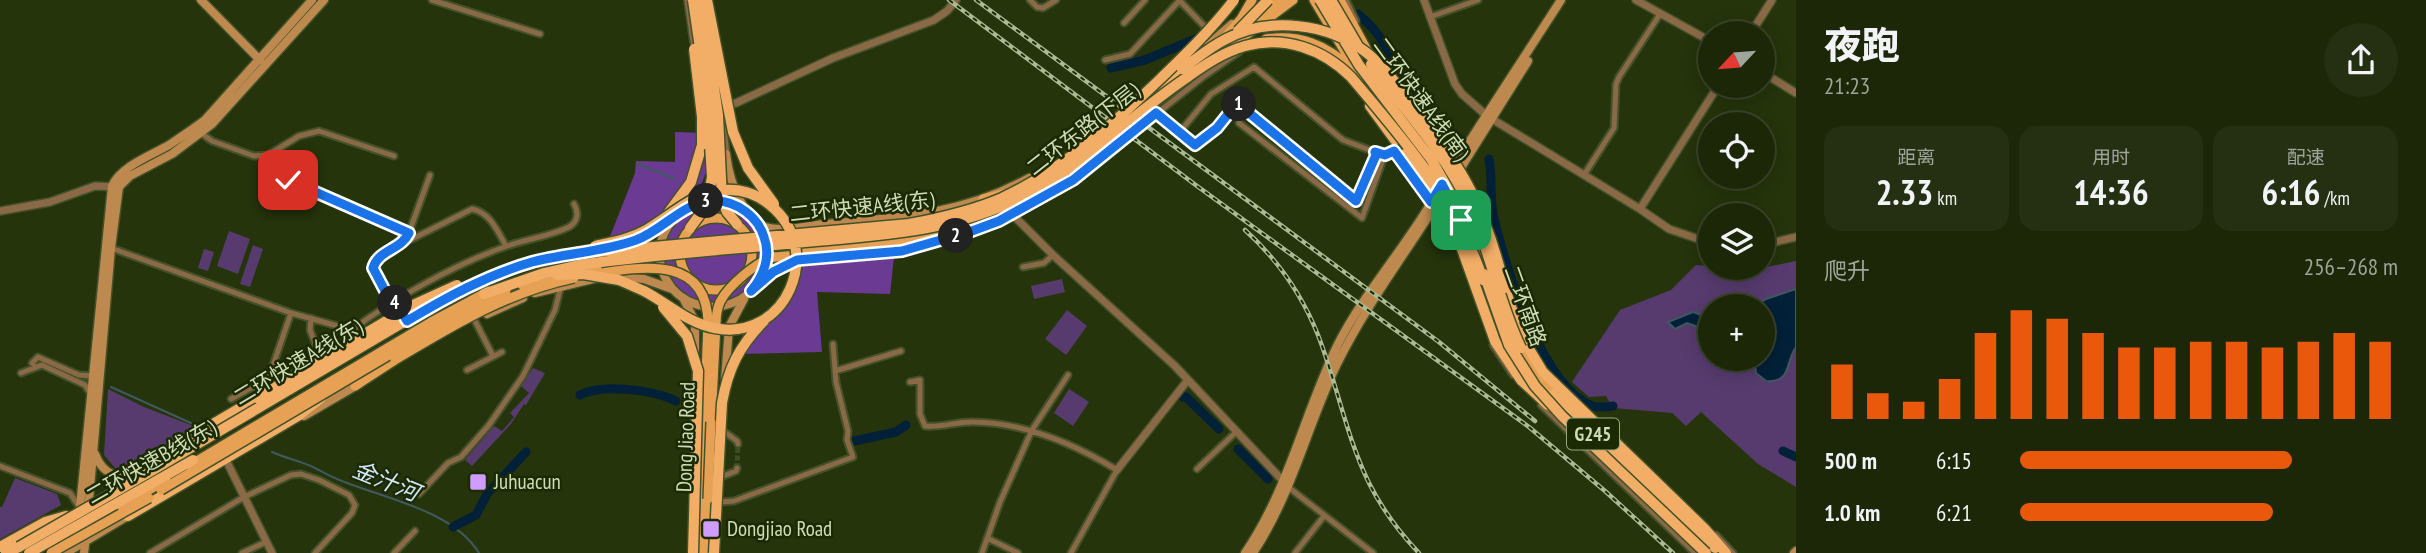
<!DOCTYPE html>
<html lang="zh">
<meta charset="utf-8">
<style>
:root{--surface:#1c2708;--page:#252f12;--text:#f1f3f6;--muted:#a0a59c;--line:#3a4429;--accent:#ea580c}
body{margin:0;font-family:"PT Sans Narrow","Noto Sans SC",sans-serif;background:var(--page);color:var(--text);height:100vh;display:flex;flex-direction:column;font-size:26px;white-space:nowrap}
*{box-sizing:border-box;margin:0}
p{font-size:23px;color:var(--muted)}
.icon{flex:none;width:38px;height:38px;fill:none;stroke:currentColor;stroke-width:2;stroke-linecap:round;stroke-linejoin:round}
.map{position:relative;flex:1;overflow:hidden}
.sheet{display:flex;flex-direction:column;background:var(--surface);width:630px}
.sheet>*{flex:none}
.needle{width:46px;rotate:244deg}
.controls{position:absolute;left:1698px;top:21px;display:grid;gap:14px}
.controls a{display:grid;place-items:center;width:77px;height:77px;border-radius:50%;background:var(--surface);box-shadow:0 4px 18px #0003,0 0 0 2px var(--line);font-size:35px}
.pin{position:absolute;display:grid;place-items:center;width:60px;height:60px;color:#fff;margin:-30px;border-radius:14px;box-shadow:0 4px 10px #0006}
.km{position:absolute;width:35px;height:35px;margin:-18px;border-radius:50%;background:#222;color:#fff;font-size:19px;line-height:35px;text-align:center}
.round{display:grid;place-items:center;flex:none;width:74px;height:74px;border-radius:37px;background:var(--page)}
.overview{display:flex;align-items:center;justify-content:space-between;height:119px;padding:0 28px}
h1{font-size:38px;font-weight:800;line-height:52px}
.stats{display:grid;grid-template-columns:repeat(3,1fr);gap:10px;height:119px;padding:7px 28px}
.stats div{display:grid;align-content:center;border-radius:18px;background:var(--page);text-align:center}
.stats b{font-size:35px;font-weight:800}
.stats small{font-size:19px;font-weight:400}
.stats p{font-size:19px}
.chart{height:196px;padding:14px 28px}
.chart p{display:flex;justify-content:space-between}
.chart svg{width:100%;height:126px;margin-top:7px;stroke:var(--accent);stroke-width:6}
ul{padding:0 28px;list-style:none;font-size:23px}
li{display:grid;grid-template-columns:112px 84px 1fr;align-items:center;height:52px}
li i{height:18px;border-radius:9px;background:var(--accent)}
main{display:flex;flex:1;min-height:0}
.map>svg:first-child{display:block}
.green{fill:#573b6f;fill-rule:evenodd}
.forest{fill:#6b3a93}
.water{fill:#022038;stroke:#3f595e;stroke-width:2}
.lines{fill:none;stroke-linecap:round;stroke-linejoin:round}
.stream{stroke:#3f595e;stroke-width:2}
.river{stroke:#022038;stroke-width:9}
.minor-tunnel{stroke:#3e4d25;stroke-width:5;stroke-dasharray:5 2.5;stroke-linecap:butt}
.minor-casing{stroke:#43522a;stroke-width:9}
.tertiary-casing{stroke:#43522a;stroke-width:10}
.secondary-casing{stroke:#43522a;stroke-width:11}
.primary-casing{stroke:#43522a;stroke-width:12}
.trunk-casing{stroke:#43522a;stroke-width:13}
.minor{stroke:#8a6946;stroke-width:5}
.tertiary{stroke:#8a6946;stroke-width:7}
.secondary{stroke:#be894f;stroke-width:8}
.primary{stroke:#e6a155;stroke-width:9}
.trunk{stroke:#f2ae66;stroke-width:10}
.rail-casing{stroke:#aaba94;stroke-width:4.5}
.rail{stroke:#1c2a02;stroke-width:2;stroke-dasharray:5;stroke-linecap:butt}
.primary-bridge-casing{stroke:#43522a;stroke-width:12;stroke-linecap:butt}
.trunk-bridge-casing{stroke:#43522a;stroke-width:13;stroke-linecap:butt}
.primary-bridge{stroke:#e6a155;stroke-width:9}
.trunk-bridge{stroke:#f2ae66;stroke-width:10}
.route-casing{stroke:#fff;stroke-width:14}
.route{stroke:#1a73e8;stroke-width:9}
.poi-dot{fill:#d09dff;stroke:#1c2a02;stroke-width:2.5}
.labels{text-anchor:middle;stroke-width:5;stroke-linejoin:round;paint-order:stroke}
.shield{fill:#1c2a02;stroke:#98a781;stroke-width:2}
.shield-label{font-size:19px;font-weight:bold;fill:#cdddb8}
.street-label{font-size:21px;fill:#cdddb8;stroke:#1c2a02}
.poi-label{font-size:21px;fill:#cdddb8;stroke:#1c2a02;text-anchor:start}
.water-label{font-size:23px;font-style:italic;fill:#d2e7fb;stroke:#1c2a02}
</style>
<main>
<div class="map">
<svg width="1796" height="553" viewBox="0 0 1796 553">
<rect width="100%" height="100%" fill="#25340b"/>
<path class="green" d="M229 231 250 239 238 274 217 266Z
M253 245 263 249 250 287 240 284Z
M204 249 214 252 208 271 198 268Z
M1796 261V487L1758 464 1701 412 1686 426 1672 413 1613 408 1606 396 1589 397 1572 382 1620 310 1671 290 1696 265 1710 266V268H1762ZM1710 306H1762V359H1710Z
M1062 279 1065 292 1034 299 1031 286Z
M1067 310 1087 326 1066 355 1045 339Z
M533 368 545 373 526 405 524 404 511 424 472 466 465 460 494 426 502 431 514 417 510 413 529 393 521 386Z
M108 389 144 407 196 427 127 468H115L104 455Z
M1069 389 1089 402 1073 426 1054 413Z
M15 478 57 494 61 505 0 539V507H2Z"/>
<path class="forest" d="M675 132 706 133 707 169 702 183 687 202 659 226 609 239 635 173 636 161 675 162Z
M663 254a50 50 0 1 1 100 0a50 50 0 1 1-100 0Z
M894 257 890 294 817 292 822 352 739 354 790 293 802 264Z"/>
<path class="water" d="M1796 289V347C1785 362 1792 383 1766 381L1756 373 1754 359H1762V349L1772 346 1775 339 1771 334 1766 335 1762 331V306H1756L1766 299Z
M1693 312 1710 318V331L1687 323 1675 329 1668 322Z"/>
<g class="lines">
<path class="stream" d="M638 164 675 179
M66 372 81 380
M111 387 193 424
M272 452C285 458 300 461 313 467 321 471 329 476 337 479 381 498 452 509 479 553"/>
<path class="river" d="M1358 14C1385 36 1390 58 1408 85 1422 108 1439 125 1461 140
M1111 68 1145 60 1198 38
M1489 159C1493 179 1489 199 1494 219 1506 267 1542 386 1592 406 1599 408 1606 407 1613 406
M580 395C602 383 654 390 676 401
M1183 397H1186L1219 429
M854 441 896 432 906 425
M1238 449 1268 479
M1783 451 1796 457
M453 527 476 515 487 494 526 452"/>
<path class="minor-tunnel" d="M737 468 738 444"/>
<g class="minor-casing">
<path id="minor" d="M432 0 540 34
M1030 0 1037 7 1043 8 1056 0
M1346 0 1356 21
M1180 1 1209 31
M1430 17 1478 0
M1124 23 1145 0
M1105 60 1130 54 1180 0
M1156 113 1195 145 1217 128 1237 103 1356 201 1376 155 1375 152 1343 140 1254 67 1211 94 1179 133
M1239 123 1362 218 1385 154 1394 151 1431 202
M201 133 212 141 254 156 268 155 299 136 319 131 394 156
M1584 175 1614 128 1616 84 1619 77 1660 14
M288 180 409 233
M1015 213 1073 180 1203 77 1239 52
M407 238 412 239 472 209C490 212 498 232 506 246
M111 248 291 313 352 330C394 298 458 263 507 246 527 239 551 236 569 227 578 222 579 212 574 204
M1023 267 1044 263 1053 255
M392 304 374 271 375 260 403 244 407 238 430 175
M311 318 310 330 322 361
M474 319 493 356
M1493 345 1513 375
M35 366 32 363 38 357 79 375 94 376
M467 370 502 352
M835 371 901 351
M21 373 42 365 85 385 88 390 92 391
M910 382 920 380V414L925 426C941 428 958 421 974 422 1026 423 1073 443 1117 470L1071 553
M231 399 267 379 270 374 291 313
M1541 405 1695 553
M722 430 737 441 738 444
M0 466 70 493 80 508
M1197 469 1236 432
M721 477 736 471 737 468
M1288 487 1373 553
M419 494 448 463 461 457 489 425 523 376 555 310 561 286
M720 502 734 501 853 457 847 440 848 431 836 382 833 344
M1716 535 1733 553
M987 538 1018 553
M150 553 244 497 291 475 301 474 319 480 349 495 355 505 352 513 315 553
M242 553 266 542
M394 553 415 531
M982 553 1000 502 1032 430 1068 375
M1295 553 1324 516"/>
</g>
<g class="tertiary-casing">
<path id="tertiary" d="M688 0 694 42
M1424 0 1455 84 1462 94 1487 116
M1636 0 1710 41
M1751 33 1772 0
M1762 72 1796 93
M712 108 736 103 833 58 934 20 947 11 956 0
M1492 119 1640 209 1669 229 1710 243
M723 129 726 154
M1640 209 1718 86
M0 211 50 202 95 186 118 187
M1009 211 1053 255 1175 366 1285 483
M1762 245 1796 237
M227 462 272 553
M1117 470 1187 381"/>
</g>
<g class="secondary-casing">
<path id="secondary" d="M201 0 260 60
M1208 45 1232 24
M726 154C728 170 732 186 740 200 749 218 766 229 767 250 768 313 683 329 662 270 652 239 674 208 704 202 723 198 739 205 753 218 757 222 760 226 765 227 782 232 806 226 824 224 898 218 962 215 1029 178
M1462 166 1528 61
M630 242 648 235 668 222
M613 276 644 279 672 289
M760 282C797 249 842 260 888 253 910 250 930 243 951 237
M535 293 597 278
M684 300 695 321V354
M487 314 523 298
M725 380 729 327 744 299
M304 416 359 384
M95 454C103 475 118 480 140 475
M88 511 111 248 119 187 130 176 172 154 212 124 324 0
M79 517 112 186C121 166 150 156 169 145 181 137 193 129 205 120L312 0
M66 553 131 514
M84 553 86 538
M1245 553C1289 489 1304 413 1338 344 1362 297 1398 256 1426 211 1469 140 1516 70 1561 0
M1253 553C1292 495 1307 426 1337 364 1366 305 1406 253 1441 197
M1794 553 1796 551"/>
</g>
<g class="primary-casing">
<path id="primary" d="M1314 0 1348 57 1386 108
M1340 0 1369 54
M1249 24 1281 0
M1266 39C1300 34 1326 45 1351 68
M1222 41 1241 19 1252 0
M1225 51 1293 0
M983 199 1004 194
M1462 214 1475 242 1487 278
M680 254a36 36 0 1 1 72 0a36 36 0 1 1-72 0Z
M800 247C846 244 894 244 940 235 998 223 1051 191 1096 153
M775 257 911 245
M1517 343 1534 373 1557 399
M355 386 395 360
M715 425 711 422 716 324
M699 553 708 323
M706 553 708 499 712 493"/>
</g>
<g class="trunk-casing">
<path id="trunk" d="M1149 94 1182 69
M1370 106 1395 140
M669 212 691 182 702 145
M619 280 644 291
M1505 288 1520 334 1543 372 1705 529 1726 553
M1495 341 1521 380 1548 405
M1554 394 1715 548
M175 455 201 431 257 398
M128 516 298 416 321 398
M0 547 45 522 66 516
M6 553 19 547"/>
</g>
<use href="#minor" class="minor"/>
<use href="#tertiary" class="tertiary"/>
<use href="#secondary" class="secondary"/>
<use href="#primary" class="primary"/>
<use href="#trunk" class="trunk"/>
<g class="rail-casing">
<path id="rail" d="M949 0 1197 186 1529 427 1605 491 1673 553
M976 0 1439 342 1535 421
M1245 230C1277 259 1302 295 1318 335 1337 384 1346 436 1369 483 1382 509 1399 532 1419 553"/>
</g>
<use href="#rail" class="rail"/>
<g class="primary-bridge-casing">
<path id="primary-bridge" d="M594 274C641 267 707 254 708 323
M522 285 597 267
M716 324C716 316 717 309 720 302 728 286 758 260 775 257
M395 360C452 326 507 292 574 278
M190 465 431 322 489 291
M161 490 455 316 506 291
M708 499 711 422
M121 506 166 480
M51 553 149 498"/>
</g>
<g class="trunk-bridge-casing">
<path id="trunk-bridge" d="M701 0 718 115 722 200 727 212 737 224
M707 0 733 132 748 168 774 204
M1320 0 1359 65 1431 159 1464 217
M1331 0 1358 46
M1238 31 1268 0
M694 49 702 117V145
M1371 64C1404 110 1443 150 1467 201 1490 248 1498 301 1521 348
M1182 69C1196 59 1210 47 1226 39 1269 16 1328 23 1367 53 1386 68 1401 90 1416 109 1466 172 1485 209 1505 288
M1405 154 1440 203 1454 227 1495 341
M690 228 707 205 712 177 707 96 693 0
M595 246C612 242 630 239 646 230 672 215 693 192 725 190 742 189 757 194 770 205 826 250 786 343 714 328 688 323 667 303 644 291
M1484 274 1509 345 1535 386 1562 416 1706 553
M557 275 583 274 619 280
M484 294 544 273 579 265C657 254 737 249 816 241 887 235 957 230 1022 197 1083 166 1132 114 1189 76 1206 64 1224 52 1245 46 1284 35 1323 49 1351 77 1405 141 1457 200 1483 280
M663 307 687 336 698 371 693 553
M257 398 413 305 457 285
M19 547 155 469 441 300C480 279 520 263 564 255L909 224C941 218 972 211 1002 198 1060 171 1111 126 1157 82 1184 56 1211 30 1234 0
M29 553 193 460
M714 553 722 403C728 369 739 346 764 321"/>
</g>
<use href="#primary-bridge" class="primary-bridge"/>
<use href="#trunk-bridge" class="trunk-bridge"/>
</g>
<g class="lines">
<g class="route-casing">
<path id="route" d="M288 180 409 233C401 250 378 250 373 268L392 304 396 302 407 321C447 297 487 275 532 262 566 253 603 252 636 240 664 230 684 200 716 201 737 201 758 217 764 237 771 256 764 276 751 291L773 272 797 260 902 251 972 231 999 221 1073 180 1156 113 1195 145 1217 128 1237 103 1356 201 1376 155 1375 152 1385 155 1394 151 1431 202 1442 184 1461 220"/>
</g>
<use href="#route" class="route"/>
</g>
<g class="poi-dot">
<rect x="469" y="473" width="18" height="18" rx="3.5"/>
<rect x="702" y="520" width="18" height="18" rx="3.5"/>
</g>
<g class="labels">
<rect class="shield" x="1567" y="418.5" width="52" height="31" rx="5"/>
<g class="shield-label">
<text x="1593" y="441">G245</text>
</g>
<g class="street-label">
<text transform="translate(1421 99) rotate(54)" y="7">二环快速A线(南)</text>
<text transform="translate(1083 129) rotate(-38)" y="7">二环东路(下层)</text>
<text transform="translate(862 207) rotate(-6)" y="7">二环快速A线(东)</text>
<text transform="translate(1525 306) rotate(70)" y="7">二环南路</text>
<text transform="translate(298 362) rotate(-31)" y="7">二环快速A线(东)</text>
<text transform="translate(686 437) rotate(-88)" y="7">Dong Jiao Road</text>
<text transform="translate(151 462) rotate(-30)" y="7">二环快速B线(东)</text>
</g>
<g class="poi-label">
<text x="494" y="489">Juhuacun</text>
<text x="727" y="536">Dongjiao Road</text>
</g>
<g class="water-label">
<text transform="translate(386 481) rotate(22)" y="8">金汁河</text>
</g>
</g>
</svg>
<div class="controls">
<a><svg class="needle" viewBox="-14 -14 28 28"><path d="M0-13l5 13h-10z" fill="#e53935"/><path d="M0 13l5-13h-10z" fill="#a0a59c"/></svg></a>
<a><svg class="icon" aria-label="locate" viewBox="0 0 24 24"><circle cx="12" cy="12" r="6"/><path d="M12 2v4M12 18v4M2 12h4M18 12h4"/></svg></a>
<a><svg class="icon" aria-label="layers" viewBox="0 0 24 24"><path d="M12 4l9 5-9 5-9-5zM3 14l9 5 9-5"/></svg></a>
<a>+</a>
</div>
<div class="pin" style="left:1461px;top:220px;background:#1e9e55"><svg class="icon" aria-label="arrive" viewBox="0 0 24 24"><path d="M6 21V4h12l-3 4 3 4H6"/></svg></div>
<div class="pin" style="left:288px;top:180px;background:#d93025"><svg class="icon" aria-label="check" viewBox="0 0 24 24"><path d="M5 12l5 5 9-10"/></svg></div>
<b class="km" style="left:1239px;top:104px">1</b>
<b class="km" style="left:956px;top:236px">2</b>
<b class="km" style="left:706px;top:201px">3</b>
<b class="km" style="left:395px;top:303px">4</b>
</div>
<section class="sheet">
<div class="overview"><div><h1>夜跑</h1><p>21:23</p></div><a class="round"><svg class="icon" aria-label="share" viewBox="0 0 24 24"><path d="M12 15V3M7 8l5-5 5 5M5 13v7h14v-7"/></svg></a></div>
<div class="stats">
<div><p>距离</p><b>2.33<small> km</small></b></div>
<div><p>用时</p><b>14:36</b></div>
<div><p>配速</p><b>6:16<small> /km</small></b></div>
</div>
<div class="chart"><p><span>爬升</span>256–268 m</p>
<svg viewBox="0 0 160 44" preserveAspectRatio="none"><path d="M5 44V25M15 44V35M25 44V38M35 44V30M45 44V14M55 44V6M65 44V9M75 44V14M85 44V19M95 44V19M105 44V17M115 44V17M125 44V19M135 44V17M145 44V14M155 44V17"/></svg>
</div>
<ul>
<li><b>500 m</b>6:15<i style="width:72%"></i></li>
<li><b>1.0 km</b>6:21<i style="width:67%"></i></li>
</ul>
</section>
</main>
